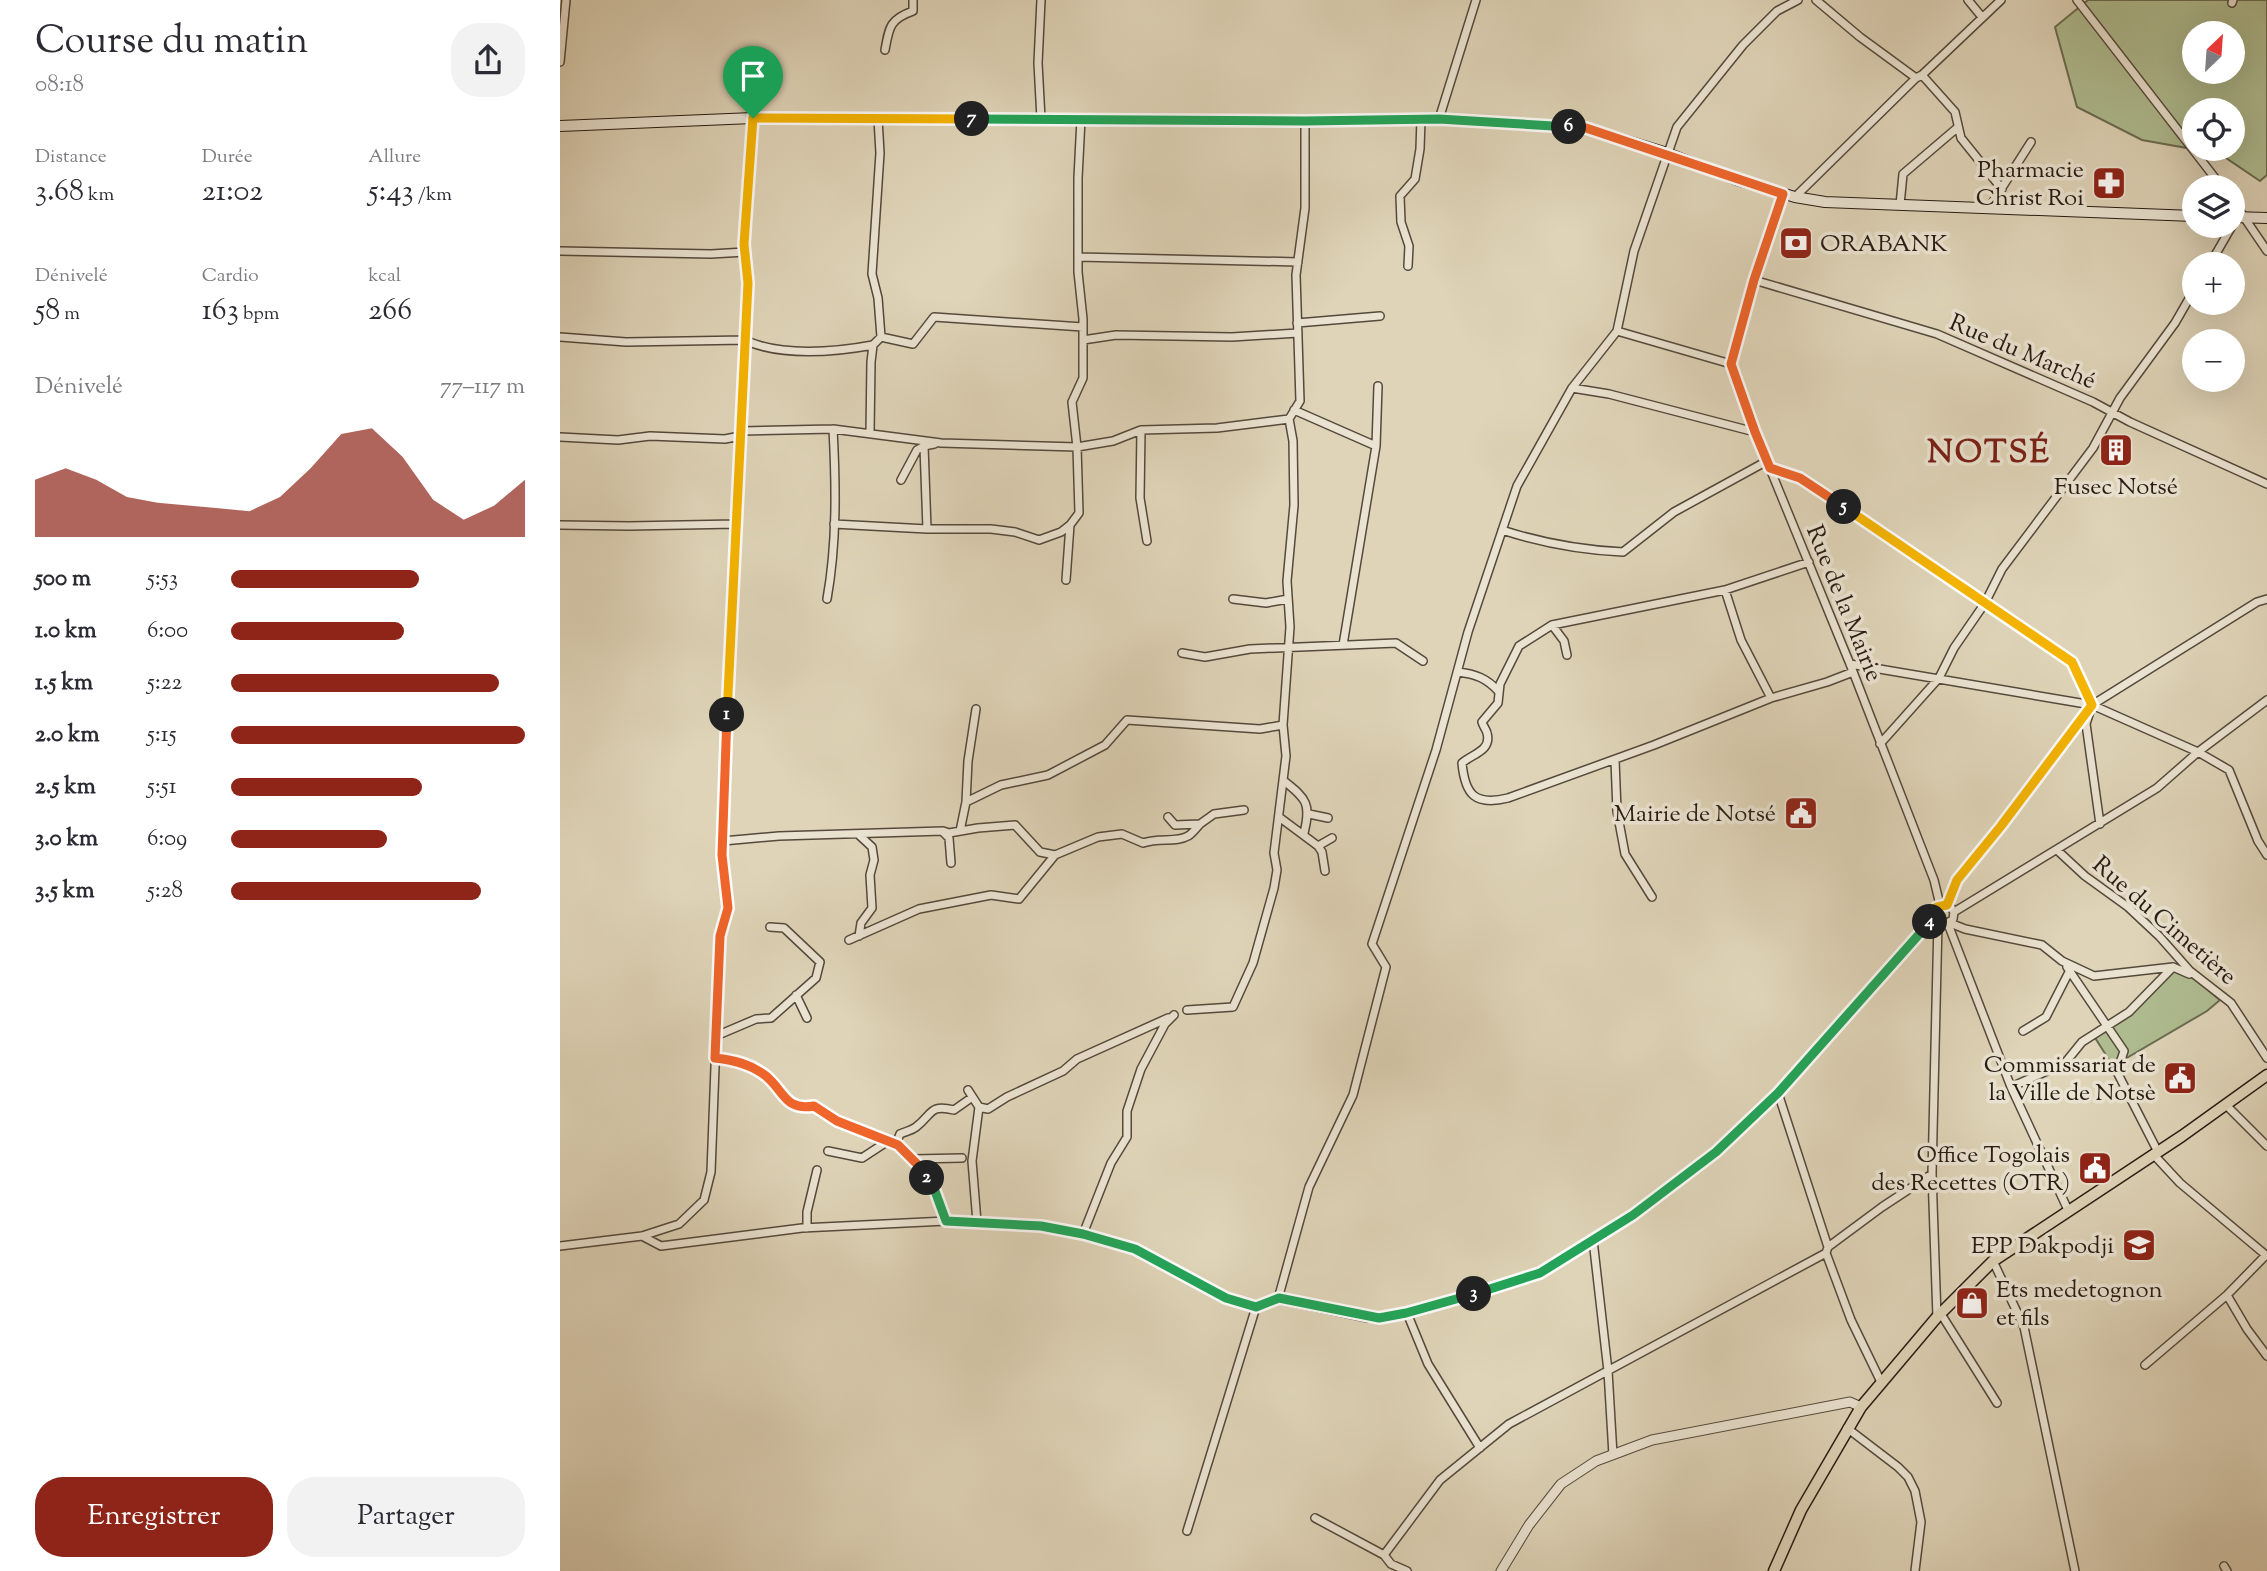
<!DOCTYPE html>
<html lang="fr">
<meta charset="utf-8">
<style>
:root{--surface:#fff;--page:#f2f2f3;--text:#2b2b33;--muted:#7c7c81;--accent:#8f2418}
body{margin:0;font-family:"Sorts Mill Goudy",serif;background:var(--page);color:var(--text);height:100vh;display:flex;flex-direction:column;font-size:26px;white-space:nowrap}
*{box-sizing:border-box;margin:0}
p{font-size:23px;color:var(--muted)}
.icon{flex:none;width:38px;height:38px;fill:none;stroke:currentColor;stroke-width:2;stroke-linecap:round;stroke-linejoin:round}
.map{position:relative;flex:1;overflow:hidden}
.panel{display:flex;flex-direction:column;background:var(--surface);width:560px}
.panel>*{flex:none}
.needle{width:46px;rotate:25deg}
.buttons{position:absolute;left:1622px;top:21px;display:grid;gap:14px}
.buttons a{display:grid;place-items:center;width:63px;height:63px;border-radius:50%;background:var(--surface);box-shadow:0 7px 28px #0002;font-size:35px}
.pin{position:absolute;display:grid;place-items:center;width:60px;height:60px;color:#fff;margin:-72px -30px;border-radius:50% 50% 50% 0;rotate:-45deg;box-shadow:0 0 7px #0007}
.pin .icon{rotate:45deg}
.km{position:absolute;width:35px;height:35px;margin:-18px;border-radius:50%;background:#222;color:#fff;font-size:19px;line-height:35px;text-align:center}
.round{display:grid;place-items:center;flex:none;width:74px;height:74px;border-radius:28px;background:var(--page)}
.head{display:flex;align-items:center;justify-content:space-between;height:119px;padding:0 35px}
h1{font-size:38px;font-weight:600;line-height:52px}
.figures{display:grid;grid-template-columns:repeat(3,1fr);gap:10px;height:119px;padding:7px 35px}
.figures div{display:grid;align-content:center}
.figures b{font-size:30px;font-weight:600}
.figures small{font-size:19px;font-weight:400}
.figures p{font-size:19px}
.chart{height:196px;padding:14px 35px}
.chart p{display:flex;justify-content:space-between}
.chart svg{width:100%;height:126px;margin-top:7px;fill:var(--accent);opacity:.7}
.button{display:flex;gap:14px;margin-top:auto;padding:14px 35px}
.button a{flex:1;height:80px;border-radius:28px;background:var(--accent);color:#fff;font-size:28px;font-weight:600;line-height:80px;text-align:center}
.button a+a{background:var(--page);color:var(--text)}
ul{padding:0 35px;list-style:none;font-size:23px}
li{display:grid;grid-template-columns:112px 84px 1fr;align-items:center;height:52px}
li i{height:18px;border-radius:9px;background:var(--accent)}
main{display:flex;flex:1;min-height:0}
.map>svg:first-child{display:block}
.green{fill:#afbd91;stroke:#6b6c52;stroke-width:2;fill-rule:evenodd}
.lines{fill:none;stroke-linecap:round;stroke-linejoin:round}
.minor-casing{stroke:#55493c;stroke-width:10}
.tertiary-casing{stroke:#55493c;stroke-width:11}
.secondary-casing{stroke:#271b13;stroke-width:12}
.trunk-casing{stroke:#271b13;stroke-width:13}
.minor{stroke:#eae3d1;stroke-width:7}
.tertiary{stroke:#eae3d1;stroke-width:9}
.secondary{stroke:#eae3d1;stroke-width:10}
.trunk{stroke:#dfd4b8;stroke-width:10}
.split-1-casing{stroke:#fff;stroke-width:14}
.split-2-casing{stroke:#fff;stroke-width:14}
.split-3-casing{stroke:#fff;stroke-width:14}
.split-4-casing{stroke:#fff;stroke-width:14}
.split-5-casing{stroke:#fff;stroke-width:14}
.split-6-casing{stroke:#fff;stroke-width:14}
.split-7-casing{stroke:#fff;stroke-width:14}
.split-8-casing{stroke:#fff;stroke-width:14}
.split-1{stroke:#f5b400;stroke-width:9}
.split-2{stroke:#f0652b;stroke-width:9}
.split-3{stroke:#22a559;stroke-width:9}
.split-4{stroke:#22a559;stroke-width:9}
.split-5{stroke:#f5b400;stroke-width:9}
.split-6{stroke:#f0652b;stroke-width:9}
.split-7{stroke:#22a559;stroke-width:9}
.split-8{stroke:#f5b400;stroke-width:9}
.labels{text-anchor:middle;stroke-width:7;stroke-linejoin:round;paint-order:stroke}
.poi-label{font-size:24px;fill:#271b13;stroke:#eae3d1;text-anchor:end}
.street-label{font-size:24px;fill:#271b13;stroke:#eae3d1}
.district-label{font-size:32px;font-weight:bold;letter-spacing:2px;fill:#7a1f14;stroke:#eae3d1}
</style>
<main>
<section class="panel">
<div class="head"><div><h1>Course du matin</h1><p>08:18</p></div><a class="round"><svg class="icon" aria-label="share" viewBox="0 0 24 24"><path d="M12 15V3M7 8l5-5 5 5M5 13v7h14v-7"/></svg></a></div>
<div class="figures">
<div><p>Distance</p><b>3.68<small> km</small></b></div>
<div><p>Durée</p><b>21:02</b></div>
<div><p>Allure</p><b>5:43<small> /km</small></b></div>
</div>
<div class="figures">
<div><p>Dénivelé</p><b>58<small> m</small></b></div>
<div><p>Cardio</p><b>163<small> bpm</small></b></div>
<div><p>kcal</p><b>266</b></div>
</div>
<div class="chart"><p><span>Dénivelé</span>77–117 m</p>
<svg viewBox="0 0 160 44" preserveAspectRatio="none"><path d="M0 44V24L10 20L20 24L30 30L40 32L50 33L60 34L70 35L80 30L90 20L100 8L110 6L120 16L130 31L140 38L150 33L160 24V44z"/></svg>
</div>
<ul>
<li><b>500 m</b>5:53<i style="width:64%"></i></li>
<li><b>1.0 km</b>6:00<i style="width:59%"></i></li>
<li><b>1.5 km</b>5:22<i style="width:91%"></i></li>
<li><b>2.0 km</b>5:15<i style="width:100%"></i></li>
<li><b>2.5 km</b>5:51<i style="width:65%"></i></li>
<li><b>3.0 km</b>6:09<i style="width:53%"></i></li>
<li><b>3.5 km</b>5:28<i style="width:85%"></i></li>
</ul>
<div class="button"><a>Enregistrer</a><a>Partager</a></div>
</section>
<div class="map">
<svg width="1707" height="1571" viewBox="0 0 1707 1571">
<rect width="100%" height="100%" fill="#dfd4b8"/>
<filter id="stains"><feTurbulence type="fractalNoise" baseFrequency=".00286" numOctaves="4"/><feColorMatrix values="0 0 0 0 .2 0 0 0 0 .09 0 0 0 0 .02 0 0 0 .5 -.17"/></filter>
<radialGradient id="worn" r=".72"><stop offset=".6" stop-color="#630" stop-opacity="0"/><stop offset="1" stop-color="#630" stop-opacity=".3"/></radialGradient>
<path class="green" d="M1528 0H1707V175L1700 181 1660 154 1582 140 1517 107 1495 27ZM1634 33H1673V72H1634ZM1634 110H1673V149H1634Z
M1613 969 1635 979 1660 1000 1647 1011 1553 1066 1532 1033 1569 1012Z"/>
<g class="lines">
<g class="minor-casing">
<path id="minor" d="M481 0 478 63 481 119
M1256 0 1300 37 1356 78
M1408 0 1422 17
M1517 0 1662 187
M1672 3 1673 0
M325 50C329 27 330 19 353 11V0
M0 62 6 0
M1362 75 1395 112 1401 138 1442 189
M879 119 916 0
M1223 194 1194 280 1171 364 1195 432 1290 664 1374 880 1380 905
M1235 197 1356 78 1362 75 1441 0
M1673 201 1707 251
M1340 205 1343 174 1397 128
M1429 208 1471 142
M0 251 151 254 185 252
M518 257 738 262
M1650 264 1672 226
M848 266 849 246 841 222 840 196 855 179 860 149 861 119
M1194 280 1377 334 1533 402 1570 422 1707 484
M737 323 820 316
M1057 331 1171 364
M0 337 66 342 185 340C220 357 276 352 313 345
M321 337 353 344 374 317 523 327
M523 340 556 335 672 337 738 333
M1012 388 1049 394 1195 432
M734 410 816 446 783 645
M581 430 580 498 587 541
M181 431 273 429 381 443 517 447 553 441 581 430 657 428 729 419
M310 433 311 362 313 345 321 337 318 298 312 274 320 153 318 119
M0 437 58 440 90 436 165 439 180 436
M816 446 818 386
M1210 468 1240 478 1512 662 1532 705 1526 724 1540 824
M341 480 357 450 364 446
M274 524 367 529H431L455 532 479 540 501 532 510 525
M0 525 69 526 176 524
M367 529 364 446 374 444
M942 530C982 543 1021 550 1063 552L1114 512 1207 461
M1249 562 1165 590 992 625 959 646 940 684 938 703 922 722C923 726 926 729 927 733 932 751 912 754 902 763 905 795 915 806 948 798L1094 745 1211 698 1267 682 1293 672
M506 580 510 525 519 513 517 447 512 402 523 378V319L518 272V178L521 119
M1165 590 1181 640 1211 698
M267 599C277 543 276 485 273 429
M673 599 706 603 728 599
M992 625 1004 641 1007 655
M622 653 645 657 690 649 836 643 863 661
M1290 664 1532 705 1638 752 1669 770 1698 841 1707 855
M898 672C915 674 927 678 939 692
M1320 744 1379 678 1394 648 1425 603 1442 569 1533 448 1560 398 1615 323 1634 290
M1055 760 1057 811 1065 854 1092 897
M724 781C747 799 751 804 744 833
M406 802 408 761 416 709
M749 814 768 818
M608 817 615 825 640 824 654 814 684 810
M719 817 758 846 762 852 765 871
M400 831 406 802 441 785 488 775 545 745 567 720 700 729 723 725
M383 832 389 838 391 863
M299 835 312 847 314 860 310 875 312 908 301 923 299 936
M163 841 219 836 383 831 389 833 418 828 455 825 480 852 495 855
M758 846 772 838
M1497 850 1525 876 1568 907 1599 936 1630 971 1671 1003 1707 1058
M1387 905 1397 880 1441 826 1532 705 1697 602 1707 599
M1394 912 1597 788 1638 752 1707 700
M1390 923 1405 929 1482 945 1502 961 1534 976 1613 967 1629 974
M1388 924 1451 1087 1508 1210
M289 940 359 909 431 895 459 899 495 855 538 837 562 834 583 843C599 837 616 843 628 836 632 834 636 828 640 824
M1507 967 1564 1051 1557 1072 1598 1152
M236 995 247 1018
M627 1010 673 1007 693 963 714 888 717 870 714 853 726 756 723 725 730 627 727 581 734 505 733 441 729 419 740 401 736 275 745 208V121
M1463 1031 1486 1017 1510 970
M156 1036 196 1019 211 1018 256 978 260 962 224 928 210 927
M155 1058C174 1060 191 1064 206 1076 225 1092 225 1111 254 1106L277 1120 338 1145 366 1173 386 1221
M1451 1087 1505 1063 1522 1042 1569 1012 1613 967
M408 1090 419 1107 412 1161 417 1222
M1218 1093 1268 1247 1266 1253 1291 1320 1321 1382
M1666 1105 1707 1146
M419 1107 428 1109 447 1097 503 1071 517 1059 608 1018
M336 1144 340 1134C346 1131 351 1131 356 1127 373 1114 369 1104 394 1110L411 1098
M268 1151 302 1158 328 1141
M1594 1155 1620 1183 1707 1256
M353 1159 402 1158
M247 1228V1212L257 1170
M523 1234 551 1163 567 1137V1111L581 1069 605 1024 614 1015
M82 1236 101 1246 242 1228 386 1221 481 1226 523 1234 575 1249 666 1298 688 1305 696 1307 718 1299 808 1318H819L847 1313 886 1303 980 1273 1073 1215 1156 1152 1218 1093 1375 917
M1033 1240 1048 1371 1053 1455
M0 1246 82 1236 119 1224 144 1200 151 1172 160 936 168 908 162 855 188 283 184 244 193 118
M1268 1247 1322 1207 1372 1174
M1706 1255 1667 1295 1687 1329 1707 1356
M1433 1261 1464 1327 1515 1571
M718 1299 749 1187 793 1095 826 967 812 944 876 750 908 632 957 486 1012 388 1057 331 1074 251 1117 127 1183 45 1217 11 1238 0
M847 1313 868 1364 920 1448
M1381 1314 1437 1403
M1377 1317 1372 1174 1378 922 1374 913 1380 905 1390 906 1394 912 1393 919 1385 925 1378 922
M1585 1365 1667 1295
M1287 1428 1338 1467 1348 1477 1355 1491 1361 1522 1355 1571
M755 1518 824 1555 831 1564 847 1571
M627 1531 696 1307
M824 1555 880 1480 949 1424 1266 1253
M1664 1566 1667 1571"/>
</g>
<g class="tertiary-casing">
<path id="tertiary" d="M941 1571 969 1525 1001 1484 1036 1461 1092 1440 1290 1402 1301 1407"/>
</g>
<g class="secondary-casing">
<path id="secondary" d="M0 126 193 118 745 121 879 119 1025 128 1107 153 1177 180 1235 197 1265 202 1634 216
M1673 217 1707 218"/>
</g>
<g class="trunk-casing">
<path id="trunk" d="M1214 1571 1241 1510 1301 1407 1377 1317 1433 1261 1622 1136 1707 1075"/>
</g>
<use href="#minor" class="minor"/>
<use href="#tertiary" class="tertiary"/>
<use href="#secondary" class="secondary"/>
<use href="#trunk" class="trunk"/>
</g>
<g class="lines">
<g class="split-1-casing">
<path id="split-1" d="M167 715 188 283 184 244 193 118"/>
</g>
<g class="split-2-casing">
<path id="split-2" d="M167 715 162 855 168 908 160 936 155 1058C174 1060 191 1064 206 1076 225 1092 225 1111 254 1106L277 1121 338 1145 366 1173 367 1178"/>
</g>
<g class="split-3-casing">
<path id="split-3" d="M367 1178 375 1191 386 1221 481 1226 523 1234 575 1249 666 1298 696 1307 719 1298 819 1318 846 1313 914 1294"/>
</g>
<g class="split-4-casing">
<path id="split-4" d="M914 1294 980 1273 1073 1215 1156 1152 1218 1093 1370 922"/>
</g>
<g class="split-5-casing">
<path id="split-5" d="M1284 507 1512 662 1532 705 1441 826 1397 880 1387 905 1377 907 1370 922"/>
</g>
<g class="split-6-casing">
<path id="split-6" d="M1009 127 1026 128 1223 194 1194 280 1171 364 1195 432 1210 468 1240 478 1284 507"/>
</g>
<g class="split-7-casing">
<path id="split-7" d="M412 119 745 121 879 119 1009 127"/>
</g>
<g class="split-8-casing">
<path id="split-8" d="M193 118 412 119"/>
</g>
<use href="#split-1" class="split-1"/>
<use href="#split-2" class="split-2"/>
<use href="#split-3" class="split-3"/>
<use href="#split-4" class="split-4"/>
<use href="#split-5" class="split-5"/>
<use href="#split-6" class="split-6"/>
<use href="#split-7" class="split-7"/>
<use href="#split-8" class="split-8"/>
</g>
<defs>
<g id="pharmacy-square" transform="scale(1.75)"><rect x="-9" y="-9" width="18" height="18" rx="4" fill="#8f2418" stroke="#eae3d1"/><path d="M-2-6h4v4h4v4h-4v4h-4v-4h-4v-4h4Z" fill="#fff"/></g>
<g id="bank-square" transform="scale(1.75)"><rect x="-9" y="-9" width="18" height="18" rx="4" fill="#8f2418" stroke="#eae3d1"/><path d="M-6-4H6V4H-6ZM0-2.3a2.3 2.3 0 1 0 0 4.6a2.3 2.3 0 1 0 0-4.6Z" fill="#fff"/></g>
<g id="building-square" transform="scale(1.75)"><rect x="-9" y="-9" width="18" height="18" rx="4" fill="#8f2418" stroke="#eae3d1"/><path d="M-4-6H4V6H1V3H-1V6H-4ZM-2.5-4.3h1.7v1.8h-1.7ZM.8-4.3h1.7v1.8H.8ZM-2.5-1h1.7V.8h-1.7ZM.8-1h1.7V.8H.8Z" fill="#fff"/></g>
<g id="civic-square" transform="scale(1.75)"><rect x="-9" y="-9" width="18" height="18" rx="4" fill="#8f2418" stroke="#eae3d1"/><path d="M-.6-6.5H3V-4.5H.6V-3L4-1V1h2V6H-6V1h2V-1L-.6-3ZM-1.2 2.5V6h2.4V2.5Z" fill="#fff"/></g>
<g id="school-square" transform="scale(1.75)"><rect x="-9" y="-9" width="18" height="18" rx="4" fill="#8f2418" stroke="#eae3d1"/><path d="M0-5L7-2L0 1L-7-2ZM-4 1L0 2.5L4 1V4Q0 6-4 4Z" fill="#fff"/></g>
<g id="shop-square" transform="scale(1.75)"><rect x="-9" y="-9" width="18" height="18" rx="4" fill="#8f2418" stroke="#eae3d1"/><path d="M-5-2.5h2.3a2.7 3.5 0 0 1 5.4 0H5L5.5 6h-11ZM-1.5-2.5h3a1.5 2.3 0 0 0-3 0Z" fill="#fff"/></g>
</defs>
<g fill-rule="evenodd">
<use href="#pharmacy-square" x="1549" y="183"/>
<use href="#bank-square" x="1236" y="243"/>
<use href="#building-square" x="1556" y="450"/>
<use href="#civic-square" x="1241" y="813"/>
<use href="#civic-square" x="1620" y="1078"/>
<use href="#civic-square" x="1535" y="1168"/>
<use href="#school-square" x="1579" y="1245"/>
<use href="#shop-square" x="1412" y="1303"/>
</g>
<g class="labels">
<g class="poi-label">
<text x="1524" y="177">Pharmacie<tspan x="1524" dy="28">Christ Roi</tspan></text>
<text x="1260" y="251" text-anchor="start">ORABANK</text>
<text x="1556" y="494" text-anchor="middle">Fusec Notsé</text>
<text x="1216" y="821">Mairie de Notsé</text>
<text x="1596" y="1072">Commissariat de<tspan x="1596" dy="28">la Ville de Notsè</tspan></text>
<text x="1510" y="1162">Office Togolais<tspan x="1510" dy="28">des Recettes (OTR)</tspan></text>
<text x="1554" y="1253">EPP Dakpodji</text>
<text x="1436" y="1297" text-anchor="start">Ets medetognon<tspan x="1436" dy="28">et fils</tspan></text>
</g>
<g class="street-label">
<text transform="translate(1463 351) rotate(23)" y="8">Rue du Marché</text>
<text transform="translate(1285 603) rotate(68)" y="8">Rue de la Mairie</text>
<text transform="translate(1605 920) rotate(41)" y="8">Rue du Cimetière</text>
</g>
<g class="district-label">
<text x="1429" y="462">NOTSÉ</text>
</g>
</g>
<rect width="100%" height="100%" filter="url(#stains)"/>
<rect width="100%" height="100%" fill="url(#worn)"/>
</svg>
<div class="buttons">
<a><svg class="needle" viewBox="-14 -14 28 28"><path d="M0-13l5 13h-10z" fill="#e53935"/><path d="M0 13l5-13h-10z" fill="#7c7c81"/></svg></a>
<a><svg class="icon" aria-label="locate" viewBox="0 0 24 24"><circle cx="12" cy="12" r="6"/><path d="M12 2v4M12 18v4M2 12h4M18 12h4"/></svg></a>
<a><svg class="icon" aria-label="layers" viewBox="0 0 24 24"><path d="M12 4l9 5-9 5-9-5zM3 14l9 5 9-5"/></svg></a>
<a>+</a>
<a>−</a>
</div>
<div class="pin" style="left:193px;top:118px;background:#1e9e55"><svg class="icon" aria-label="arrive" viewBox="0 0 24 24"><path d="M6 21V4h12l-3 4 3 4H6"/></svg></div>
<b class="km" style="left:167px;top:715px">1</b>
<b class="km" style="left:367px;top:1178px">2</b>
<b class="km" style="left:914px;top:1294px">3</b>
<b class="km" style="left:1370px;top:922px">4</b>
<b class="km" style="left:1284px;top:507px">5</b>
<b class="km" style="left:1009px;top:127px">6</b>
<b class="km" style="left:412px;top:119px">7</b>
</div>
</main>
